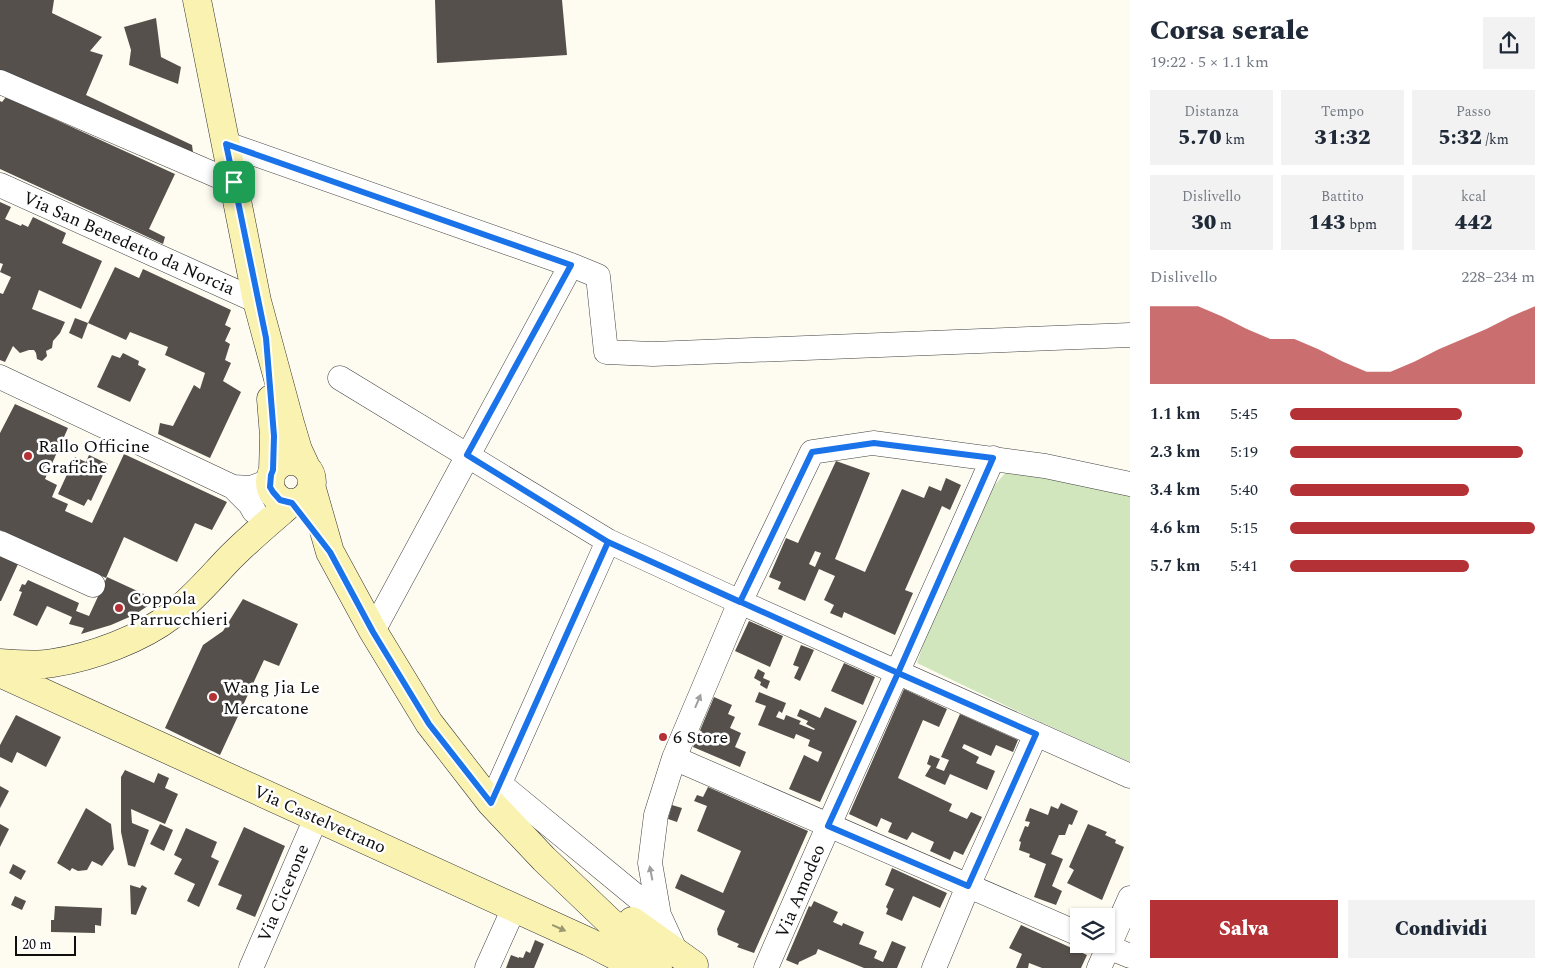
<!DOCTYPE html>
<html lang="it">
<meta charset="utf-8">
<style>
:root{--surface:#fff;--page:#f2f2f3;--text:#1f2937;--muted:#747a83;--accent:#b43135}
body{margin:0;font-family:Spectral,serif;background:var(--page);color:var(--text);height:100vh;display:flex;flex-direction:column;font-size:19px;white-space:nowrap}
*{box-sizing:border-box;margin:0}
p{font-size:16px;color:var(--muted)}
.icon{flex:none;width:28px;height:28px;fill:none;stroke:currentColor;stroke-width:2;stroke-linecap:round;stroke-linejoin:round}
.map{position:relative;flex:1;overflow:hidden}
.drawer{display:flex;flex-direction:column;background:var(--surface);width:425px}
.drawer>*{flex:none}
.tools{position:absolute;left:1070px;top:908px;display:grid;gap:10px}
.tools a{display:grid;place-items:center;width:45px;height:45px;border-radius:0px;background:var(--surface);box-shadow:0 1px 4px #0004;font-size:25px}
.scale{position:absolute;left:15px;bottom:12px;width:61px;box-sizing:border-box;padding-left:5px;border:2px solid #0e0e0e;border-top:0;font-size:14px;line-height:18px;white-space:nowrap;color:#0e0e0e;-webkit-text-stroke:4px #fff;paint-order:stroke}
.pin{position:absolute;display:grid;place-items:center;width:42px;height:42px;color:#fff;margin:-21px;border-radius:10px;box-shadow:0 2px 8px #0006}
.round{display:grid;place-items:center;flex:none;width:52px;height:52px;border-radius:0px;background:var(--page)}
.headline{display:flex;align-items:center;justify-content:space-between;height:85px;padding:0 20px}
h1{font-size:28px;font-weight:800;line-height:38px}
.stats{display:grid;grid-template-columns:repeat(3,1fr);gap:8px;height:85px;padding:5px 20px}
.stats div{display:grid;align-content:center;border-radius:0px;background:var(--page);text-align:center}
.stats b{font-size:21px;font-weight:800}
.stats small{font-size:14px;font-weight:400}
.stats p{font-size:14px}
.chart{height:140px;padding:10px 20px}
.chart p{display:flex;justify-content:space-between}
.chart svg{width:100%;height:90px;margin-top:5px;fill:var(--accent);opacity:.7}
.button{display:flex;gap:10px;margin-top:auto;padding:10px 20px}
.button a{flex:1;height:58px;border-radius:0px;background:var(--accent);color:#fff;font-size:20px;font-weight:800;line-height:58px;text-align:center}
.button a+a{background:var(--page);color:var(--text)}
ul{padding:0 20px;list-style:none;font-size:16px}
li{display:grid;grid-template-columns:80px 60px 1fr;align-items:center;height:38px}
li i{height:12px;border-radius:6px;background:var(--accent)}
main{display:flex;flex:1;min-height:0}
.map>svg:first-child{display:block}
.green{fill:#d1e6bd}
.building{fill:#56504c;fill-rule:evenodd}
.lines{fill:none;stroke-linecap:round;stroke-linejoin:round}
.street-casing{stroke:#414141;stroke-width:25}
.secondary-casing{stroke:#303030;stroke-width:29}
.street{stroke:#fff;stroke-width:24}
.secondary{stroke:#f9f2b1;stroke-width:28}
.oneway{fill:#9f9f9f}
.oneway2{fill:#9b9770}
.route-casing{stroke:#fff;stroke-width:10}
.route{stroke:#1a73e8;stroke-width:6}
.poi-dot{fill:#b43135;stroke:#fff;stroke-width:2}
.labels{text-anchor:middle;stroke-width:5;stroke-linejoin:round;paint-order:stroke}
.street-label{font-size:18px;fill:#0e0e0e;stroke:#fff}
.poi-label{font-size:18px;fill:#0e0e0e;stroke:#fff;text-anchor:start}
</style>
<main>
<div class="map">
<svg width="1130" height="968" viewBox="0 0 1130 968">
<rect width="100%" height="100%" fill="#fefcf1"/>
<path class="green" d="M1006 472 1130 491V762L1036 720 917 663 931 621 994 486Z"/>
<path class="building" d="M0 0H54L52 13 102 37 90 51 103 55 86 95 192 145 194 160 0 73Z
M435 0H562L567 55 437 63Z
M156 18 161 57 181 67 178 84 129 65 131 50 124 27Z
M6 97 175 174 149 229 165 237 163 244 0 169V101L2 102Z
M0 202 11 207 5 219 21 226 22 224 28 227 33 217 66 233 62 243 102 261 81 309 39 290 32 309 65 322 60 333 53 341 52 348 46 351 47 356 42 361 37 359 36 353 34 350H29L20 353 13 346 5 362 0 360V293L3 294 11 277 0 272 3 264 0 263Z
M115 267 139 278 143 269 231 310 225 325 231 328 225 341 230 344 225 360 231 363 223 381 241 392 210 458 158 434 160 423 173 426 194 385 200 389 205 373 165 355 168 347 130 332 126 340 88 323Z
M75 318 88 323 82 339 69 333Z
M123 353 139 361 138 365 146 369 130 402 97 387 112 355 120 358Z
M15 404 68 428 45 479 57 485 52 497 68 504 65 511 92 523 124 454 227 502 212 530 195 523 177 562 124 537 106 578 0 530V433Z
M89 455 108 464 91 501 88 499 84 506 58 494 75 457 86 462Z
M836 461 870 473 835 559 865 572 902 489 924 498 929 486 941 491 946 478 961 485 950 510 942 506 905 590 913 593 895 635 844 612 842 618 830 613 834 605 824 600 835 576 819 569 805 601 778 589 781 582 769 577 786 538 798 543ZM815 551 821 553 815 567 809 564Z
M0 556 18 564 1 601H0Z
M107 577 157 600 134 615 111 625 81 634 84 628 69 624 72 617 47 606 37 626 13 615 22 592 19 591 22 584 25 585 28 580 79 603 76 611 89 616Z
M243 599 298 624 279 666 264 660 220 755 165 728 203 645 223 631Z
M749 621 783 636 770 667 735 651Z
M801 645 814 650 800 681 794 678 799 667 793 665Z
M844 663 875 677 863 705 831 691Z
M758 669 765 673 763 678 770 681 767 689 760 685 761 682 754 678Z
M904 689 947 709 939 727 923 720 898 778 952 804 949 811 967 819 971 812 982 817 963 855 954 851 950 860 930 851 934 842 912 832 907 840 888 832 892 823 881 818 877 827 849 814Z
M759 692 786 703 782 713 779 711 776 717 784 720 786 715 801 721 799 724 814 730 815 729 806 724 808 721 797 716 800 709 820 718 825 707 857 721 820 802 789 789 804 755 818 762 822 752 808 746 810 740 796 734 794 739 758 725 766 706 755 702Z
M714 697 732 705 728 714 735 717 730 728 741 733 735 747 746 752 740 767 693 747Z
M960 714 1018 740 1013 752 996 745 991 756 964 744 962 748 979 757 976 763 995 771 987 790 950 774 945 785 925 776 931 766 927 764 930 755 940 759 936 768 944 771 949 760 941 757Z
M16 715 61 737 46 767 17 752 12 763 0 757V745Z
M125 770 154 783 158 773 169 778 165 788 178 794 165 824 131 809 132 823 149 830 135 867 128 865 121 832V777Z
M0 786 9 791 0 808Z
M708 787 808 831 754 953 737 947 739 944 718 935 717 929 725 911 675 888 681 874 723 893 741 851 697 831 707 806 694 801 697 795 703 797Z
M1061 803 1078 811 1072 825 1069 824 1065 835H1059L1051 854 1063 859 1052 886 1062 891 1056 905 1034 897 1046 864 1029 857 1030 854 1019 850 1021 842 1019 841 1025 826 1028 827 1030 822 1025 821 1030 808 1048 815 1051 806 1058 809Z
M672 805 682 808 677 822 668 819Z
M86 808 111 824 114 849 102 866 92 861 87 870 78 871 72 868 70 871 57 863Z
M0 824 9 829 0 847Z
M160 824 173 830 164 851 150 844Z
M1088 824 1107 832 1105 835 1116 840 1115 843 1124 847 1102 900 1067 883 1074 870 1069 867Z
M244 827 285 846 255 917 236 909 242 895 218 885Z
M186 828 217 842 211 857 219 861 199 907 187 901 195 884 174 874 182 859 174 855Z
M13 864 26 871 21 880 9 873Z
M892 868 947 893 940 908 913 896 902 921 886 914 888 909 886 907 894 889 885 885Z
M130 885 140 888 142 885 147 888 136 915 131 914Z
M15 896 26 901 22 910 11 905Z
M814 901 838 912 833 922 842 926 843 923 864 932 859 944 877 951 874 958 883 962 892 941 906 947 897 968H864L818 949 816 954 799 962 798 965 786 960 809 906 811 907Z
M55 906 102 908 101 926 95 925V933L51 932V920H54Z
M1021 925 1087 955 1081 968H1042L1029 963 1028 968H1016L1022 954 1009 948Z
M535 940 544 944 534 968H506L511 955 519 958V957L523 958 526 951 530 953Z"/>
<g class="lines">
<g class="street-casing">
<path id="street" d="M0 82 234 183
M227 144 571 265 598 276 606 352 653 354 1130 335
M0 185 257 301
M0 377 233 487 251 488 270 481
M340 378 608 541 740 602 1130 776
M233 487 250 504 254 511
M0 543 93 585
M373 631 571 265
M674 758 1079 934
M500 784 659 915
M491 803 608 541
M1101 944 1130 956
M676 952 659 915 650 863 656 815 674 758 740 602 812 452 873 443 1045 466 1130 484
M251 968 316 818
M487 968 514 908
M766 968C840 797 918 628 993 458
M934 968 968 886 1036 734
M1099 968 1130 898"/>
</g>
<g class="secondary-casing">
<path id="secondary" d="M197 0 257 301 290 423 298 450 305 465
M271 399 274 436 273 470
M270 482a21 21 0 1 1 42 0a21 21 0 1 1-42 0Z
M312 489 330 552 373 631 429 723 491 803 544 859 609 921 635 942 658 968
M0 663C17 664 36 666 53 663 92 657 141 639 172 615 193 599 209 580 226 562 246 541 269 522 291 503
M0 673 589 942 639 968
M632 921 694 965"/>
</g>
<use href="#street" class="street"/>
<use href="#secondary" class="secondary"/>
</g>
<defs><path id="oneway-solid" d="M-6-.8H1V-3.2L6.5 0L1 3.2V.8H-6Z" transform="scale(1.25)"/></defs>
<g class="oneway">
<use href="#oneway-solid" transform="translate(698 701) rotate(-67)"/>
<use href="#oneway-solid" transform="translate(651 873) rotate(-101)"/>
</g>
<use class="oneway2" href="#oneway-solid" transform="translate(559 928) rotate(24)"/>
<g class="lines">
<g class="route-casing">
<path id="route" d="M234 182 266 338 274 436 273 470 271 475 270 487 273 492 280 500 292 503 330 552 373 632 429 724 491 803 608 542 898 673 828 826 968 886 1036 734 898 673 993 458 874 443 812 452 740 602 608 542 467 455 571 265 226 144 234 182"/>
</g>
<use href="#route" class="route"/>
</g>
<g class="poi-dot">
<circle cx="28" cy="456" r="5"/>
<circle cx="119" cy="608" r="5"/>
<circle cx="213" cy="697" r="5"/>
<circle cx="663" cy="737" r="5"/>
</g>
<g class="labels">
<g class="street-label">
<text transform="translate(129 243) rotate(24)" y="6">Via San Benedetto da Norcia</text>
<text transform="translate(320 819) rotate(24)" y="6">Via Castelvetrano</text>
<text transform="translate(800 891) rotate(-67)" y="6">Via Amodeo</text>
<text transform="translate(283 893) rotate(-67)" y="6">Via Cicerone</text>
</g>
<g class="poi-label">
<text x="38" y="452">Rallo Officine<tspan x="38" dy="21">Grafiche</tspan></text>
<text x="129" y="604">Coppola<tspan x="129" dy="21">Parrucchieri</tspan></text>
<text x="223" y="693">Wang Jia Le<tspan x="223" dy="21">Mercatone</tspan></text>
<text x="673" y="743">6 Store</text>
</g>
</g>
</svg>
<div class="tools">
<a><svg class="icon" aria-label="layers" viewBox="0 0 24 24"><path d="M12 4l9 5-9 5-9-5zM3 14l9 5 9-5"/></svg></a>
</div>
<div class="scale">20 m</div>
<div class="pin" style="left:234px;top:182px;background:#1e9e55"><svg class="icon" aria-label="arrive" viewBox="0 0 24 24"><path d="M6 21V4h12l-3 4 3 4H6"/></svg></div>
</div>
<section class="drawer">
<div class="headline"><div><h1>Corsa serale</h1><p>19:22 · 5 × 1.1 km</p></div><a class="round"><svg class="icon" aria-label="share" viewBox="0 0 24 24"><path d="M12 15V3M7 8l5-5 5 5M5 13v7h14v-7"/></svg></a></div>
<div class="stats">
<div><p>Distanza</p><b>5.70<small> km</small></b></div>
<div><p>Tempo</p><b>31:32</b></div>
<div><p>Passo</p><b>5:32<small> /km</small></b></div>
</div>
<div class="stats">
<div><p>Dislivello</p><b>30<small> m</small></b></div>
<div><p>Battito</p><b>143<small> bpm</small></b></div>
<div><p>kcal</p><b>442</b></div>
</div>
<div class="chart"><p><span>Dislivello</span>228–234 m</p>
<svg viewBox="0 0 160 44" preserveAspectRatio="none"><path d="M0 44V6L10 6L20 6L30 11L40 17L50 22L60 22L70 27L80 33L90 38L100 38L110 33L120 27L130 22L140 17L150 11L160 6V44z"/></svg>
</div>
<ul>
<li><b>1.1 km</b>5:45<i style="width:70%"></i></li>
<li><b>2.3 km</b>5:19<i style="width:95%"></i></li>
<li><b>3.4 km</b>5:40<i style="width:73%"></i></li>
<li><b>4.6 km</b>5:15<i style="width:100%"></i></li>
<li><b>5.7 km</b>5:41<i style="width:73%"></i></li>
</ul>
<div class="button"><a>Salva</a><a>Condividi</a></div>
</section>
</main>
